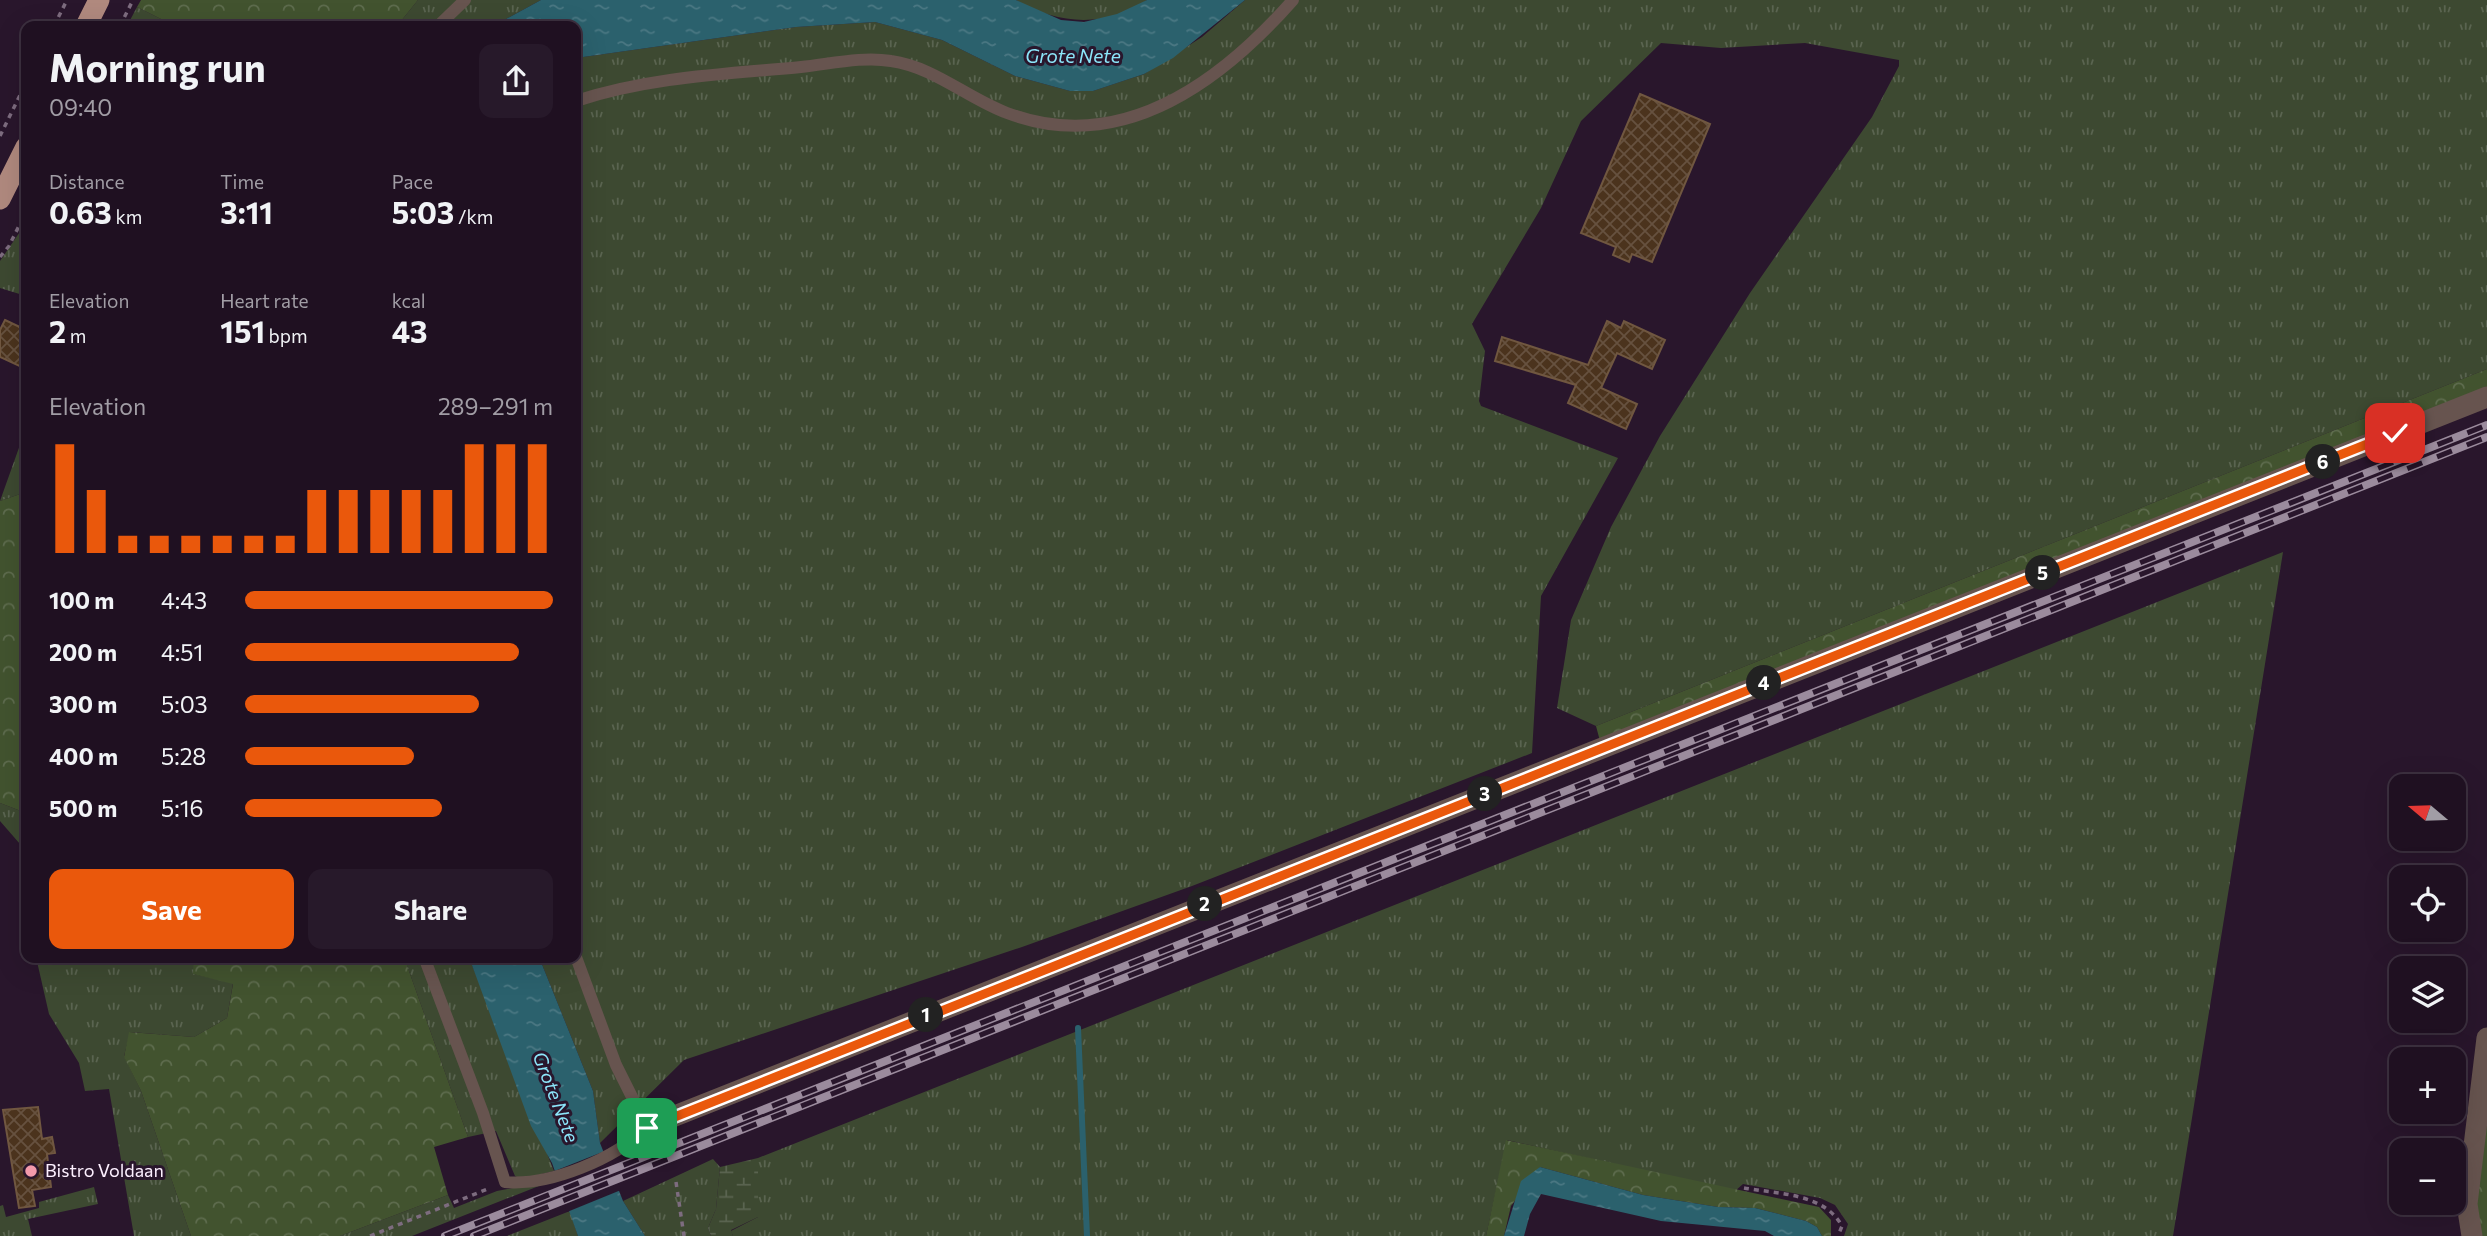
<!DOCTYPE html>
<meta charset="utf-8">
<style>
:root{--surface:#1f1021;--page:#27192a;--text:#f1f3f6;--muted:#a19da5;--line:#3c303f;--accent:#ea580c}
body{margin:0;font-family:Commissioner,sans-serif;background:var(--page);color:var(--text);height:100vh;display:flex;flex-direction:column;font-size:26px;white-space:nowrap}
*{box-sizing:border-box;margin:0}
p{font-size:23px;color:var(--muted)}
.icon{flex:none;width:38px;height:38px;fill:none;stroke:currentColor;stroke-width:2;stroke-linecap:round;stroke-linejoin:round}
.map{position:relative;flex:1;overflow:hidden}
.details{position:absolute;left:21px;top:21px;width:560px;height:942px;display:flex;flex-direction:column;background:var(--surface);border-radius:14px;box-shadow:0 7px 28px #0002,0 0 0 2px var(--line)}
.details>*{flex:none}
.needle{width:46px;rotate:289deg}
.controls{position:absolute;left:2389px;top:774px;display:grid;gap:14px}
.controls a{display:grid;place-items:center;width:77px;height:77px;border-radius:14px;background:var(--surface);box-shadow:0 7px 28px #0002,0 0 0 2px var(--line);font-size:35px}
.pin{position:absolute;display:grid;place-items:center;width:60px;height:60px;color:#fff;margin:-30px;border-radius:14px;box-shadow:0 4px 10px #0006}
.km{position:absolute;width:35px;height:35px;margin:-18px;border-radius:50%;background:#222;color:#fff;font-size:19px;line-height:35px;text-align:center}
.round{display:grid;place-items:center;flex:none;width:74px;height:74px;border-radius:14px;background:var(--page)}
.summary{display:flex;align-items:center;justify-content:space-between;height:119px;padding:0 28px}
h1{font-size:38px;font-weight:700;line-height:52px}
.stats{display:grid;grid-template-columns:repeat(3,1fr);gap:10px;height:119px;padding:7px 28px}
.stats div{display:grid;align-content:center}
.stats b{font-size:30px;font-weight:700}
.stats small{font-size:19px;font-weight:400}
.stats p{font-size:19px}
.chart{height:196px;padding:14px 28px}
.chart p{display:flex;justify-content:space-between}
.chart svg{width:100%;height:126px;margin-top:7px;stroke:var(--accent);stroke-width:6}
.action{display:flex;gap:14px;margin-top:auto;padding:14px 28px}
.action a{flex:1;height:80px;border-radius:14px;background:var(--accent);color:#fff;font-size:28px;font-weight:700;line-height:80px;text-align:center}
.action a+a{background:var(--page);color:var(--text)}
ul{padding:0 28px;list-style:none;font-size:23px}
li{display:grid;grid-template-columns:112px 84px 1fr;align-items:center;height:52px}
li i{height:18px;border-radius:9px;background:var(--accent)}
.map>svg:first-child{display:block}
.grass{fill:url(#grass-tufts)}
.forest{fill:url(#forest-crowns)}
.wetland{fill:url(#wetland-marsh)}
.water{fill:url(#water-ripples)}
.pier{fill:#29162c}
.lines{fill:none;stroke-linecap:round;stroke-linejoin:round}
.stream{stroke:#2b616d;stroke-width:6}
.building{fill:url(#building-cross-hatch);stroke:#705740;stroke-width:2}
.path{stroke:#7d6c7f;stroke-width:3.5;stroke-dasharray:5 5;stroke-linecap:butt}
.lane{stroke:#67544f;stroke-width:12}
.street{stroke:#67544f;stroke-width:21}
.primary{stroke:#b0897e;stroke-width:21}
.rail-casing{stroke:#9b8b9d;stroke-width:8}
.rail{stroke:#29162c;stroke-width:5;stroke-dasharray:16;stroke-linecap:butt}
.route-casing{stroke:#fff;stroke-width:14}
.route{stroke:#ea580c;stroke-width:9}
.poi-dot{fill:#f39aab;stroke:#29162c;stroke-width:2.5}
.labels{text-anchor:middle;stroke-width:6;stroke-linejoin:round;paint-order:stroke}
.poi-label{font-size:18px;fill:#fdf0ff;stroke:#29162c;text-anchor:start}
.water-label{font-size:19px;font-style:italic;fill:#8ce6fa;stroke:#29162c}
</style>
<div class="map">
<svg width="2487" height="1236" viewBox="0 0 2487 1236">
<defs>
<pattern id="grass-tufts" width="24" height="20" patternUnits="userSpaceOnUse" patternTransform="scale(1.75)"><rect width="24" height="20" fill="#3d4931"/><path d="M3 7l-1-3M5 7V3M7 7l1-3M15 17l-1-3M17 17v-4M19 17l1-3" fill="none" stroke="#5a6450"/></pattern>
<pattern id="forest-crowns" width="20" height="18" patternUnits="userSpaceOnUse" patternTransform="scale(1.75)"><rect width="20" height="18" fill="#42532f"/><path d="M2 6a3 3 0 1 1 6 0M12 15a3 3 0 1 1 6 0" fill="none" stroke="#5e6c4e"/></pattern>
<pattern id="wetland-marsh" width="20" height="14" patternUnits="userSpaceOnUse" patternTransform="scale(1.75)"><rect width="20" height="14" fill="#3d4931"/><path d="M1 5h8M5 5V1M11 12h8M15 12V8" fill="none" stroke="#5a6450"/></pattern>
<pattern id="water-ripples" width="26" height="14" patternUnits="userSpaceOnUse" patternTransform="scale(1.75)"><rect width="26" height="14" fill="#2b616d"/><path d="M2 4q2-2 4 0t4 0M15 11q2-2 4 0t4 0" fill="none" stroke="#4b7883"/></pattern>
<pattern id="building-cross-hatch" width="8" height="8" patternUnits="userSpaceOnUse" patternTransform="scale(1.75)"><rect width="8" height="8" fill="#4b331d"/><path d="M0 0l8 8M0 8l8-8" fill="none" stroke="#66513f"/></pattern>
</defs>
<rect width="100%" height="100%" fill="#29162c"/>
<path class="grass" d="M418 0H541L493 26H397Z
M1016 0H1147C1106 28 1058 25 1016 0Z
M1245 0H2487V369L1596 726 1557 708 1571 620 1611 527 1660 436 1750 293 1872 117 1899 66V60L1805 43 1721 48 1661 43 1581 121 1541 208 1472 324 1485 351 1479 401 1481 406 1618 458 1541 596 1532 753 1192 886 1022 947 684 1060 600 1143 593 1091 539 957H576V58L796 27 875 22 942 40 1015 76 1070 91H1093L1144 74 1202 37Z
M137 7 161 19 164 26H127Z
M26 223V296L0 288V261Z
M26 428V492L0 501Z
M2283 552 2173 1236H1844L1848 1224 1835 1205 1820 1198 1743 1184 1735 1191 1507 1140 1486 1236H733L731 1231 758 1217V1158Z
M0 803 26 813V878L20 844 0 821Z
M36 957H194V974L233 983 227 1018 194 1037 130 1032 124 1056 141 1091 191 1236H134L109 1089 85 1091 79 1063 49 1014Z
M404 957H469L554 1171 521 1179 515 1176 496 1131 468 1137Z
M713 1159 720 1167 716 1209 708 1228 711 1236H645L623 1201Z
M554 1180 412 1236H340L448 1195 454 1208 497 1191Z
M94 1187 98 1204 28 1219 32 1236H0V1206L3 1205 6 1217 39 1208V1202Z
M570 1211 578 1236H507Z"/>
<path class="forest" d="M141 0H418L397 26H164L161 19 137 7Z
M2487 369V391L1600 741 1596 726Z
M26 492V813L0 803V501Z
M194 957H404L468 1137 434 1147 448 1195 340 1236H191L141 1091 124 1057 129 1032 194 1037 227 1018 233 984 193 974Z
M2487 1109V1236H2479L2475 1215Z
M1506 1140 1819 1207 1831 1220V1236H1822L1817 1227 1806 1221 1755 1208 1718 1207 1643 1195 1540 1167 1511 1206 1504 1236H1486Z"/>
<path class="wetland" d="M758 1158V1217L731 1230 733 1236H711L708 1228 716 1209 720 1167Z"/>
<path class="water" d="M541 0H1016L1061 20 1084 22 1117 14 1147 0H1245L1173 58 1144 74 1093 91H1070L1015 76 942 40 875 22 796 27 576 58V26H493Z
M469 957H539L593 1091 600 1143 623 1201 645 1236H578L552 1163 531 1126Z
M1540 1167 1643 1195 1718 1207 1755 1208 1806 1221 1817 1227 1822 1236H1774L1765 1231 1661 1221 1541 1194 1530 1214 1524 1236H1504L1521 1181Z"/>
<path class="pier" d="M605 1151 621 1190 567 1212 552 1172Z"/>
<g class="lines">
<path class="stream" d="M1078 1028 1087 1236"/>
</g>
<path class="building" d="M1640 94 1710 124 1652 262 1632 254 1629 262 1613 255 1616 247 1581 233Z
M5 320 26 330V369L0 357V330Z
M1607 321 1621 328 1624 321 1665 340 1652 369 1617 353 1601 388 1637 404 1626 429 1568 403 1576 385 1495 361 1502 337 1588 365Z
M38 1107 42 1139 52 1137 55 1153 47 1154 51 1187 32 1190 35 1206 19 1208 3 1110Z"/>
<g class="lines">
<path class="path" d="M54 26 67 0
M120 26 133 0
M0 136 26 83
M0 257 9 246 26 212
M676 1182 684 1236
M1744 1188C1778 1194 1824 1193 1842 1226L1838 1236
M370 1236 490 1188"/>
<path class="lane" d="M438 26 465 0
M576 101C648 77 726 74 801 67 830 64 863 56 891 61 934 67 967 98 1007 113 1121 156 1220 83 1293 0
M424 957 483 1113 505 1182C550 1186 615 1159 647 1127L616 1065 576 957"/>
<path class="street" d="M647 1127 2487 397
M2472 1236 2467 1204 2487 1038"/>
<path class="primary" d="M86 26 99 0
M0 199 26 147"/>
<g class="rail-casing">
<path id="rail" d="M445 1236 2487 425
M474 1236 2487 437"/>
</g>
<use href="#rail" class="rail"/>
</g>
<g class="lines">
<g class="route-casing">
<path id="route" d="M647 1128 2395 433"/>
</g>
<use href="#route" class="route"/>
</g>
<circle class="poi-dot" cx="31" cy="1171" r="7"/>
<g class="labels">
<g class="poi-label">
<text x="45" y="1177">Bistro Voldaan</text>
</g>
<g class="water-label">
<text x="1073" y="63">Grote Nete</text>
<text transform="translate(556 1097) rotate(69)" y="7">Grote Nete</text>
</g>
</g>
</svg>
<div class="controls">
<a><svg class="needle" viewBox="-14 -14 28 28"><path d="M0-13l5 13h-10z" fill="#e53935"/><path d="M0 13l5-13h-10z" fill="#a19da5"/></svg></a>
<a><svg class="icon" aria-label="locate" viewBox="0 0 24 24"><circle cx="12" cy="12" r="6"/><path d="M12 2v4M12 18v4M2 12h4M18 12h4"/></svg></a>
<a><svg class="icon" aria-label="layers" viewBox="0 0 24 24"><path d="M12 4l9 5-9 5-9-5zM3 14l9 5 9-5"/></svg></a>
<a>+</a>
<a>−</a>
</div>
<div class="pin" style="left:647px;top:1128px;background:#1e9e55"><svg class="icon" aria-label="arrive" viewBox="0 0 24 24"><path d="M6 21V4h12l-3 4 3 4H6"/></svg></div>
<div class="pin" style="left:2395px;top:433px;background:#d93025"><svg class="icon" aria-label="check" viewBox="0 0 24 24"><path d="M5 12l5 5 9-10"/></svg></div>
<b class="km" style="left:926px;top:1015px">1</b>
<b class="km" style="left:1205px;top:904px">2</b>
<b class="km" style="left:1485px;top:794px">3</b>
<b class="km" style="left:1764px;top:683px">4</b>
<b class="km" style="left:2043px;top:573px">5</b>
<b class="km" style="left:2323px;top:462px">6</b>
<section class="details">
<div class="summary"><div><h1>Morning run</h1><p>09:40</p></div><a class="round"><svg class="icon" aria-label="share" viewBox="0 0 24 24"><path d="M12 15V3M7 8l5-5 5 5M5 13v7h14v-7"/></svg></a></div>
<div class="stats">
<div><p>Distance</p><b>0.63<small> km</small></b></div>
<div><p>Time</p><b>3:11</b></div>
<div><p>Pace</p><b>5:03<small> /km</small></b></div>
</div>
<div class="stats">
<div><p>Elevation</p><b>2<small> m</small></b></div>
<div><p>Heart rate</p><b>151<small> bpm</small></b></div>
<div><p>kcal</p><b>43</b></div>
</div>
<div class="chart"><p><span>Elevation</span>289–291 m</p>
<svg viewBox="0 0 160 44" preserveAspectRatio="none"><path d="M5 44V6M15 44V22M25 44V38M35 44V38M45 44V38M55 44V38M65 44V38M75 44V38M85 44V22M95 44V22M105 44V22M115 44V22M125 44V22M135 44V6M145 44V6M155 44V6"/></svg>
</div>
<ul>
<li><b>100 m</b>4:43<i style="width:100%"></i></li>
<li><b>200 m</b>4:51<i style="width:89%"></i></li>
<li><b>300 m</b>5:03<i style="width:76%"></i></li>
<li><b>400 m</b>5:28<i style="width:55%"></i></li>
<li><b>500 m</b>5:16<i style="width:64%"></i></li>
</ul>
<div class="action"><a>Save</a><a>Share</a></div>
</section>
</div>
